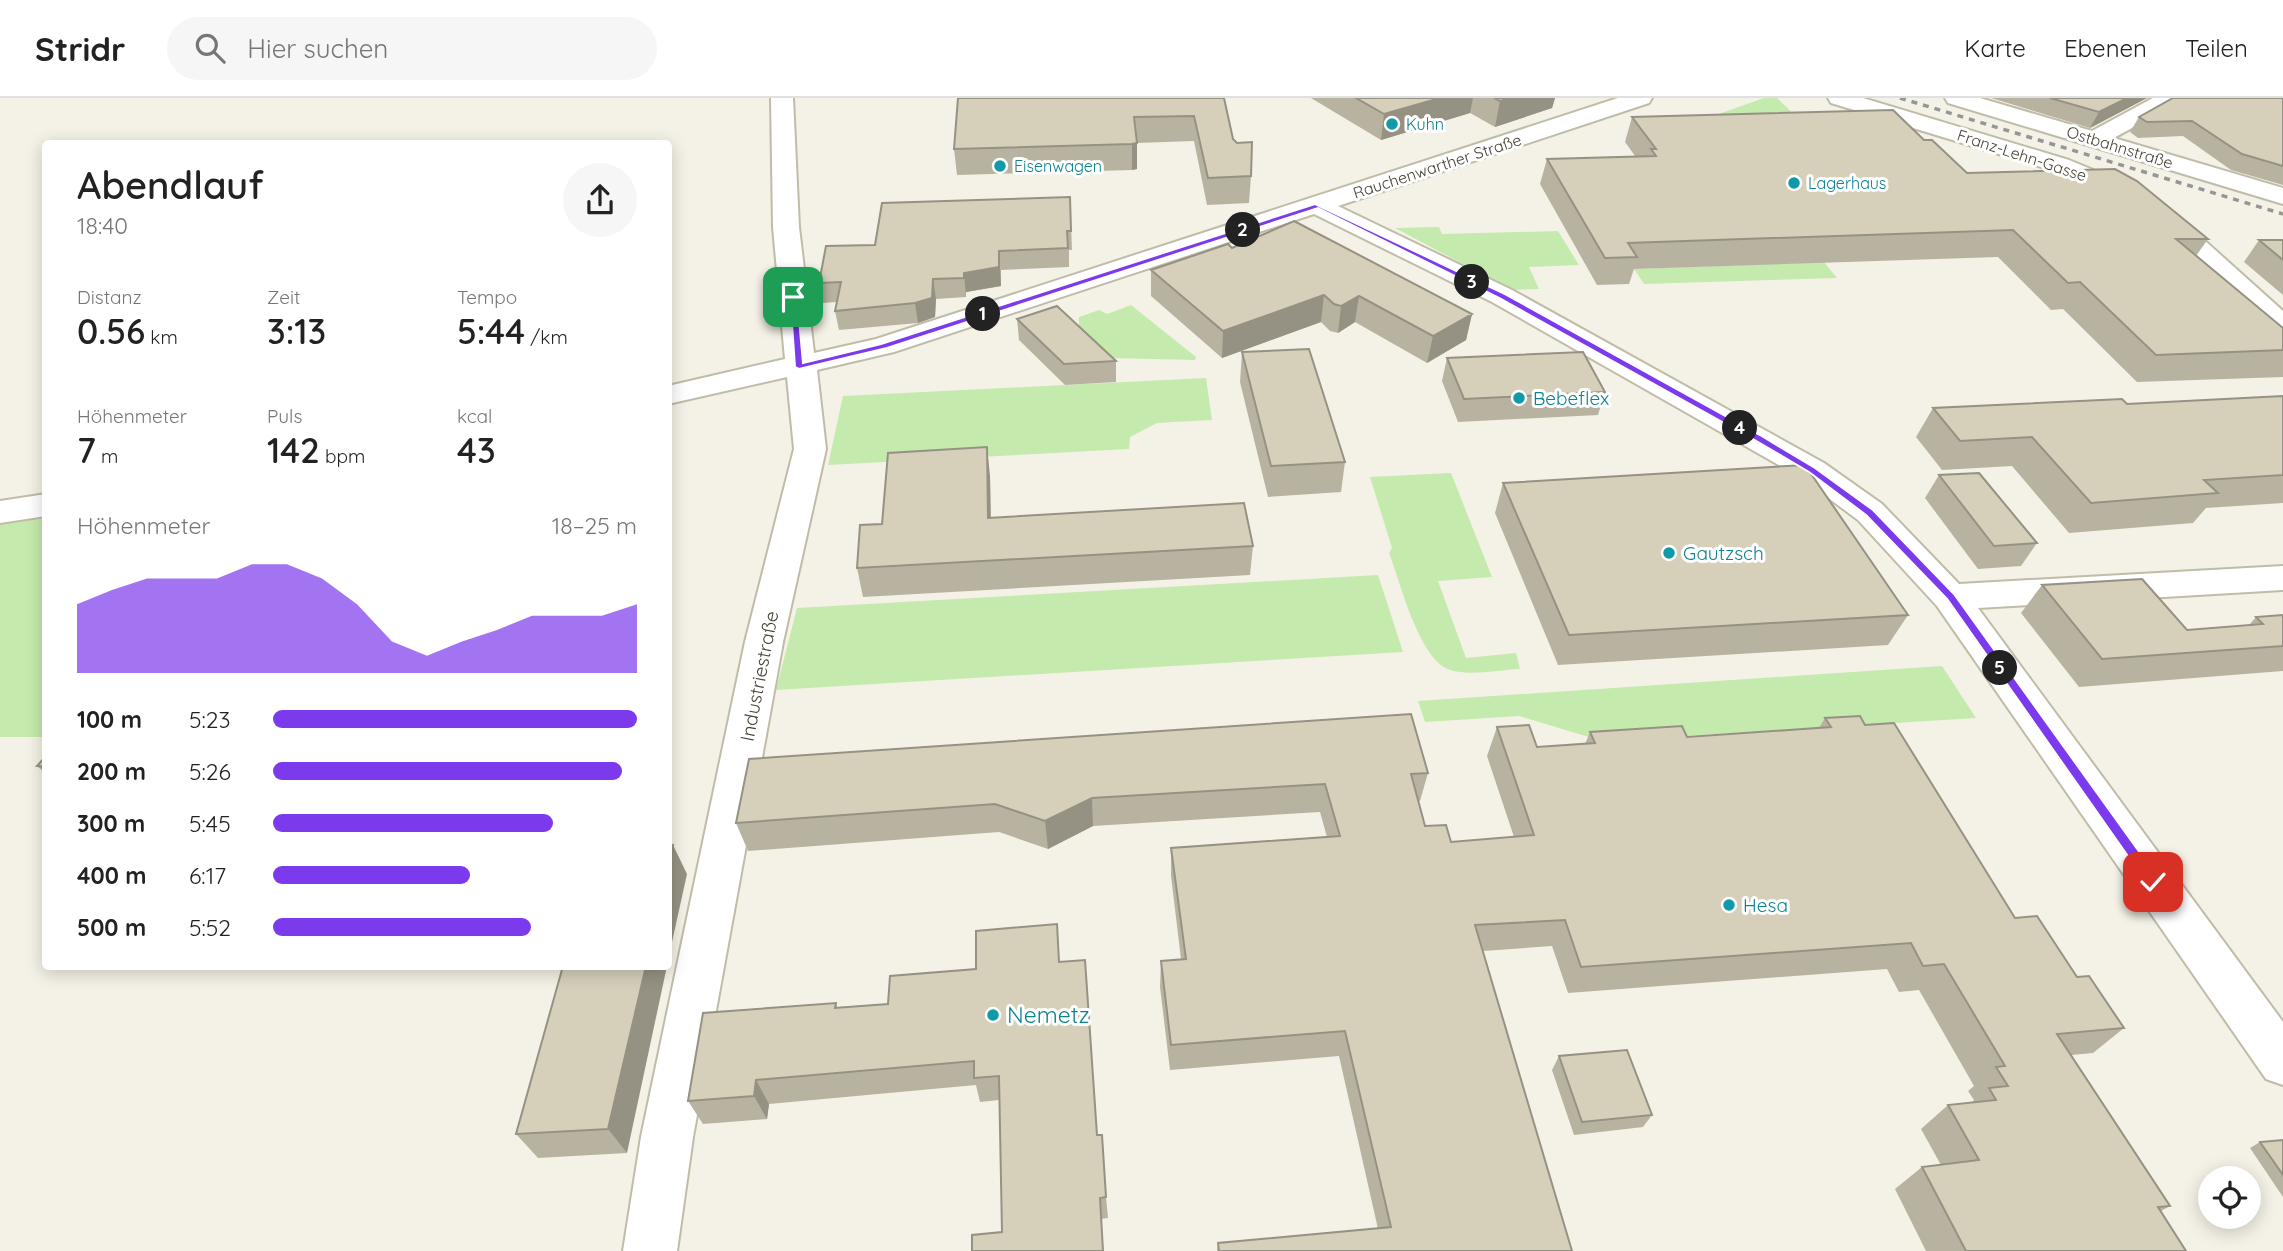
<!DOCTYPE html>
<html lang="de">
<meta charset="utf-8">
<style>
:root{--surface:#fff;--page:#f6f6f6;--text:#222;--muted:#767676;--line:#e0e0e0;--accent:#7c3aed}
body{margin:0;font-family:Quicksand,sans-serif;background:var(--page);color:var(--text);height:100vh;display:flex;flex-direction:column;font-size:26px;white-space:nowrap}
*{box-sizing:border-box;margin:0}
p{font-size:23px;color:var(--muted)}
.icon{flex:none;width:38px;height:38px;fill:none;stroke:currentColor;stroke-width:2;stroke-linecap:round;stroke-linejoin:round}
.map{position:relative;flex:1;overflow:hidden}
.details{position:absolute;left:42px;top:42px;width:630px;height:830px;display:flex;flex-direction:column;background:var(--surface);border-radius:7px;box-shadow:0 4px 18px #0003}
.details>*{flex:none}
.buttons{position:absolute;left:2198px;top:1068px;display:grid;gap:14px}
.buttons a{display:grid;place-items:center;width:63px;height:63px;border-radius:50%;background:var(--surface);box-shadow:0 4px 18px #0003;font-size:35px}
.pin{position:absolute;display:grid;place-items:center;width:60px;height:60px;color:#fff;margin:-30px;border-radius:14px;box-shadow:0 4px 10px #0006}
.km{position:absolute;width:35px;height:35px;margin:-18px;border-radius:50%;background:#222;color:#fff;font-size:19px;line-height:35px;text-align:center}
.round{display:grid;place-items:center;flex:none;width:74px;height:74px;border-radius:37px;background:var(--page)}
.overview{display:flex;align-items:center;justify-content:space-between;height:119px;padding:0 35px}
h1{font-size:38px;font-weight:600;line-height:52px}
.metrics{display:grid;grid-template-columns:repeat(3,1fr);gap:10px;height:119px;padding:7px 35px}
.metrics div{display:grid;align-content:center}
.metrics b{font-size:35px;font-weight:600}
.metrics small{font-size:19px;font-weight:400}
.metrics p{font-size:19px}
.chart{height:196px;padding:14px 35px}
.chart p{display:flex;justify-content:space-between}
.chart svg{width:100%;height:126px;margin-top:7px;fill:var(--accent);opacity:.7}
ul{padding:0 35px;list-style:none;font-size:23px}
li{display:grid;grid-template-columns:112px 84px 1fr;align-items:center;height:52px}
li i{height:18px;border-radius:9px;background:var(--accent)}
header{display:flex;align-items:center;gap:42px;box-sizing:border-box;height:98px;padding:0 35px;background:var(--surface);border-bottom:2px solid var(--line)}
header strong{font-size:33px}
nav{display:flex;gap:38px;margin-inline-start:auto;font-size:24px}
.search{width:490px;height:63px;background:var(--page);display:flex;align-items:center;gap:18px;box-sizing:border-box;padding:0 24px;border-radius:38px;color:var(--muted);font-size:26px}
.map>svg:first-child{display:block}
.green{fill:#c5eaad}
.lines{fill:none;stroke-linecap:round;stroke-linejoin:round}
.minor-casing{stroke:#c0bca8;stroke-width:4}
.minor{fill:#fff;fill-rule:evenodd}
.rail{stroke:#969696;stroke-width:3.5;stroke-dasharray:6 6;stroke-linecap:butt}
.wall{fill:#b8b3a1}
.shaded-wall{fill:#969283}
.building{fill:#d6d0bb;stroke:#969283;stroke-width:2}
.route{fill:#7c3aed;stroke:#fff;stroke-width:2}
.culture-dot{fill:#0f9aa8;stroke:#fff;stroke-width:2.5}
.labels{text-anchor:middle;stroke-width:6;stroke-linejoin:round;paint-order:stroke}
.far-culture-label{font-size:16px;fill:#0d838f;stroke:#fff;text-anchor:start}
.far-street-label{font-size:16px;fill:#474335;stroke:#fff}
.culture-label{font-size:19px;fill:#0d838f;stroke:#fff;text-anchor:start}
.street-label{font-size:19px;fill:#474335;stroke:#fff}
.near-culture-label{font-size:23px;fill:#0d838f;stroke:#fff;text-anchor:start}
</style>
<header>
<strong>Stridr</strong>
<div class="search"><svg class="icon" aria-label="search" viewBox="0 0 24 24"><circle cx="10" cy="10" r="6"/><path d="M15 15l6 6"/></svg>Hier suchen</div>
<nav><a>Karte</a><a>Ebenen</a><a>Teilen</a></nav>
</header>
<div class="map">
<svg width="2283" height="1153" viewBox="0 0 2283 1153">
<rect width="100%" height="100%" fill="#f4f2e6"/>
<path class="green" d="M1764 0H1777L1803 25 1696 24Z
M1439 129 1442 136 1558 133 1579 167 1529 169 1539 191 1512 192 1395 130Z
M1824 164 1837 180 1644 186 1634 171Z
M1131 207 1196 259 1195 262 1111 260 1079 234V219L1099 212 1107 216Z
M1206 280 1212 322 1157 325 1130 339 1129 351 828 367 843 298Z
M1451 375 1492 479 1438 483 1466 560 1516 555 1520 571C1499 572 1469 578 1450 572 1419 562 1400 483 1389 455L1392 450 1370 379Z
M45 416V639H0V424Z
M1378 477 1403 554 776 592 797 510Z
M1942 568 1976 620 1602 643 1519 618 1425 624 1418 603Z"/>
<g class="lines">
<g class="minor-casing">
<path id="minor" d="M771 0H793L799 129 814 255 876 241 1618 0H1652L1649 5 1338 108 1512 192 1824 365 1882 406 1959 486 2283 468V492L1978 510 2283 924V987L2266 981 1937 508 1858 422 1800 379 1492 204 1314 116 894 254 817 272 826 351 783 544 693 1039 677 1153H623L641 1039 745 544 794 351 787 279 668 306V288L785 261 773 129Z
M1828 0H1863L2069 62 2108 78 2174 115 2283 213V237L2273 234 2156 125 2090 88 2051 72 1831 5Z
M1945 0H1980L2092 33 2153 0H2185C2182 4 2124 34 2114 40L2283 90V106L1948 5Z
M46 396V418L0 425V403Z"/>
</g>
<use href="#minor" class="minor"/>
<path class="rail" d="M1900 0 2283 116"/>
</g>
<path class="wall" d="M1224 0 1233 41 1251 78 1249 105 1207 107 1194 43 1137 45V71L1132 72 957 77 954 51Z
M1311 0H1555L1552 10 1495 29 1470 15 1381 42Z
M1991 0H2147L2090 30Z
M2283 0V87L2231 72 2183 38 2138 40 2130 34 2139 19Z
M1632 19 1924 42 1967 75 2208 141 2196 158 2283 252V279L2137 284 2063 211 2051 212 1998 159 1634 171 1629 186 1597 187 1540 86 1547 61 1635 58 1625 44Z
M1070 99 1072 152H1069V169L1001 172V188L966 194V199L936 201 935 219 918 225 839 232 835 213 837 204 823 205 819 185Z
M2259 142H2283V197L2244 164Z
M1232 150 1472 216 1466 242 1427 265 1355 224 1338 235 1330 233 1321 224 1222 260 1151 198V172Z
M1017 221 1116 263V284L1065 287 1019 242Z
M1242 254 1345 364 1341 394 1268 399 1240 284Z
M1447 260 1605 294 1598 317 1458 324 1442 283Z
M2283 298V405L2206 410 2193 425 2069 435 2012 368 1942 372 1916 339 1933 310 2127 306Z
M1939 377 2037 445 2021 468 1978 471 1925 400Z
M990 378 991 420 1253 448 1250 477 863 499 857 470 882 426Z
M1503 385 1908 517 1888 547 1558 567 1495 415Z
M2042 487 2187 532 2249 527 2256 519 2283 517V573L2079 589 2021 515Z
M1825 620 1865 627 2015 820 2077 879 2124 930 2093 955 2071 957 2170 1108 2161 1113 2186 1153H1926L1895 1091 1922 1069 1941 1067 1921 1031 1948 1007 1971 1005 1974 1002 1968 993 1974 988 1919 892 1899 894 1887 871 1568 895 1552 848 1483 853 1572 1153H1217L1218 1145 1378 1131 1339 958 1170 972 1160 889 1161 863 1181 861 1171 778V750L1327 739 1320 714 1093 728 1048 751 999 734 748 753 736 725 1428 675 1420 703H1418L1425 728 1451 744 1514 739 1487 658 1497 629 1537 649 1585 646 1590 634 1687 639 1819 630Z
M46 658V676L37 668Z
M1060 864 1097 1037 1106 1099 1108 1120 1002 1134 999 1002 980 1004 976 987 769 1006 767 1021 703 1026 688 1003 836 905 837 909 888 906Z
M563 868 627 1055 538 1060 516 1036Z
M1559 958 1652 1017 1643 1029 1574 1037 1552 972Z
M2283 1042V1099L2250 1050 2260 1044Z"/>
<path class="shaded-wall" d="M1440 0H1473L1470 15 1381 42 1384 16Z
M1511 0H1555L1552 10 1495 29 1500 3Z
M2127 0H2147L2090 30 2099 14Z
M1137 45V71L1132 72V46Z
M999 153 1001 188 966 194V199L964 175Z
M933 181 936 201 935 219 918 225 915 205Z
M1324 197 1321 224 1222 260 1223 233Z
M1359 198 1355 224 1338 235 1341 208Z
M1472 216 1466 242 1427 265 1433 238Z
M987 349 990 378 991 449 988 420Z
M1092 700 1093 728 1048 751 1045 723Z
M673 747 687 776 668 862V769Z
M646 868H667L627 1055 608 1031Z
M756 982 769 1006 767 1021 754 998Z"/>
<path class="building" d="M958 0H1224L1233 41 1237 45 1252 44 1251 78 1208 80 1194 18 1134 19 1137 45 1132 46 954 51Z
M1356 0H1440L1384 16Z
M1494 0H1511L1500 3Z
M2050 0H2127L2099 14Z
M2173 0H2283V68L2242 56 2192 23 2147 24 2139 19Z
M1893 12 1924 42H1932L1967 75 2115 71 2137 83 2208 141H2176L2283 230V252L2156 257 2080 184 2068 185 2013 132 1628 145 1637 159 1605 160 1547 61 1656 58 1651 51H1656L1632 19Z
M1070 99 1071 133H1067L1068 150 999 153V169L964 175V180L933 181 932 200 915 205 835 213 841 184 819 185 826 148 875 147 882 105Z
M1294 123 1472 216 1433 238 1359 198 1341 208 1334 206 1324 197 1223 233 1151 172 1228 146 1232 150Z
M2259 142H2283V162Z
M1057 208 1116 263 1064 266 1017 221Z
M1309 251 1345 364 1271 368 1242 254Z
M1583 254 1605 294 1464 301 1447 260Z
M2283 298V377L2204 382 2218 395 2091 405 2032 339 1960 343 1933 310 2122 301 2127 306Z
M987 349 988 420 1244 405 1253 448 857 470 860 427 882 426 888 355Z
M1805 367 1908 517 1569 537 1503 385Z
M1979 375 2037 445 1994 448 1939 377Z
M2142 481 2187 532 2263 526 2256 519 2283 517V548L2102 561 2042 487Z
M1411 616 1428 675 1411 676 1425 728 1446 727 1451 744 1534 737 1497 629 1529 627 1537 649 1595 645 1590 634 1682 628 1687 639 1831 629 1825 620 1860 618 1865 627 1894 625 2015 820 2037 818 2077 879 2089 878 2124 930 2057 936 2170 1108 2158 1109 2186 1153H1966L1922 1069 1979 1062 1948 1007 1996 1002 1989 990 2008 988 1996 969 2005 968 1944 866 1923 868 1911 845 1581 869 1565 822 1475 827 1572 1153H1219L1218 1145 1391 1129 1345 933 1171 947 1161 863 1186 861 1171 750 1340 738 1325 686 1092 700 1045 723 995 706 736 725 749 661Z
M46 658V669L37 668Z
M673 747 668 769V748Z
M1057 826 1059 864 1085 862 1097 1037H1102L1106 1099 1100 1100 1103 1153H972V1137L1002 1134 999 978 974 980V963L756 982 754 998 688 1003 703 915 836 905 835 910 888 906 890 878 976 871V833Z
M563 868H646L608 1031 516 1036Z
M1627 952 1652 1017 1582 1024 1559 958Z
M2283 1042V1077L2260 1044Z"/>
<path class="route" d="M1315 106 1505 196 1760 337 1815 370 1873 412 1954 496 2158 780V788H2149L1947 501 1866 417 1809 374 1753 341 1499 200 1318 110 887 250 799 271 795 269 790 197 797 199 803 265 881 246Z"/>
<g class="culture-dot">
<circle cx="1392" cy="26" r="7"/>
<circle cx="1000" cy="68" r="7"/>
<circle cx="1794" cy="85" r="7"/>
<circle cx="1519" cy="300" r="7"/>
<circle cx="1669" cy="455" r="7"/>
<circle cx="1729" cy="807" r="7"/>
<circle cx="993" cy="917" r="7"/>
</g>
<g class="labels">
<g class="far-culture-label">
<text x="1406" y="32">Kuhn</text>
<text x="1014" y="74">Eisenwagen</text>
<text x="1808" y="91">Lagerhaus</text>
</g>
<g class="far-street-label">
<text transform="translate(2120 49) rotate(17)" y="6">Ostbahnstraße</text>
<text transform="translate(2022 57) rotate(18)" y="6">Franz-Lehn-Gasse</text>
<text transform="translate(1437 68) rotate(-18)" y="6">Rauchenwarther Straße</text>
</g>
<g class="culture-label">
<text x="1533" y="307">Bebeflex</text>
<text x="1683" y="462">Gautzsch</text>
<text x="1743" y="814">Hesa</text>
</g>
<g class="street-label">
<text transform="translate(759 578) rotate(-79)" y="7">Industriestraße</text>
</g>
<g class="near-culture-label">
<text x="1007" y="925">Nemetz</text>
</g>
</g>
</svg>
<div class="buttons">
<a><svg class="icon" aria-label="locate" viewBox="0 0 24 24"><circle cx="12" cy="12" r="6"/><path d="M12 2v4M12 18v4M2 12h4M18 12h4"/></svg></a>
</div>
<div class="pin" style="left:793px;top:199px;background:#1e9e55"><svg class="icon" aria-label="arrive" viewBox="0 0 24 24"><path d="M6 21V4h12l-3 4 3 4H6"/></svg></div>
<div class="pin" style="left:2153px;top:784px;background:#d93025"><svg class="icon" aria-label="check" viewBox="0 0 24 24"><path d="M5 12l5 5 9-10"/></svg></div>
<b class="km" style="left:983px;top:216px">1</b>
<b class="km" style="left:1243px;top:132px">2</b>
<b class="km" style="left:1472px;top:184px">3</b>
<b class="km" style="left:1740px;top:330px">4</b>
<b class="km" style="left:2000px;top:570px">5</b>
<section class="details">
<div class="overview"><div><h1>Abendlauf</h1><p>18:40</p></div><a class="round"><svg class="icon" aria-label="share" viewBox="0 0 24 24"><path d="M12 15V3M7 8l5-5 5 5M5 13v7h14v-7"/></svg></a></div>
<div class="metrics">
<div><p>Distanz</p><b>0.56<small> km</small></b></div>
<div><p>Zeit</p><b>3:13</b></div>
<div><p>Tempo</p><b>5:44<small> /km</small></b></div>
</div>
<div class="metrics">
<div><p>Höhenmeter</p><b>7<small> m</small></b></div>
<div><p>Puls</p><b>142<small> bpm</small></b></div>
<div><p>kcal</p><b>43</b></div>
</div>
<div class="chart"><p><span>Höhenmeter</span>18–25 m</p>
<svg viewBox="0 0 160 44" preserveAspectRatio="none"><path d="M0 44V20L10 15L20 11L30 11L40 11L50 6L60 6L70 11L80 20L90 33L100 38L110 33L120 29L130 24L140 24L150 24L160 20V44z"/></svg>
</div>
<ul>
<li><b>100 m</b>5:23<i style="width:100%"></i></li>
<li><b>200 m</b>5:26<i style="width:96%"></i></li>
<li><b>300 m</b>5:45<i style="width:77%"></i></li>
<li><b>400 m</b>6:17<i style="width:54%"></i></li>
<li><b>500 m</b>5:52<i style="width:71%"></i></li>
</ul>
</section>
</div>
